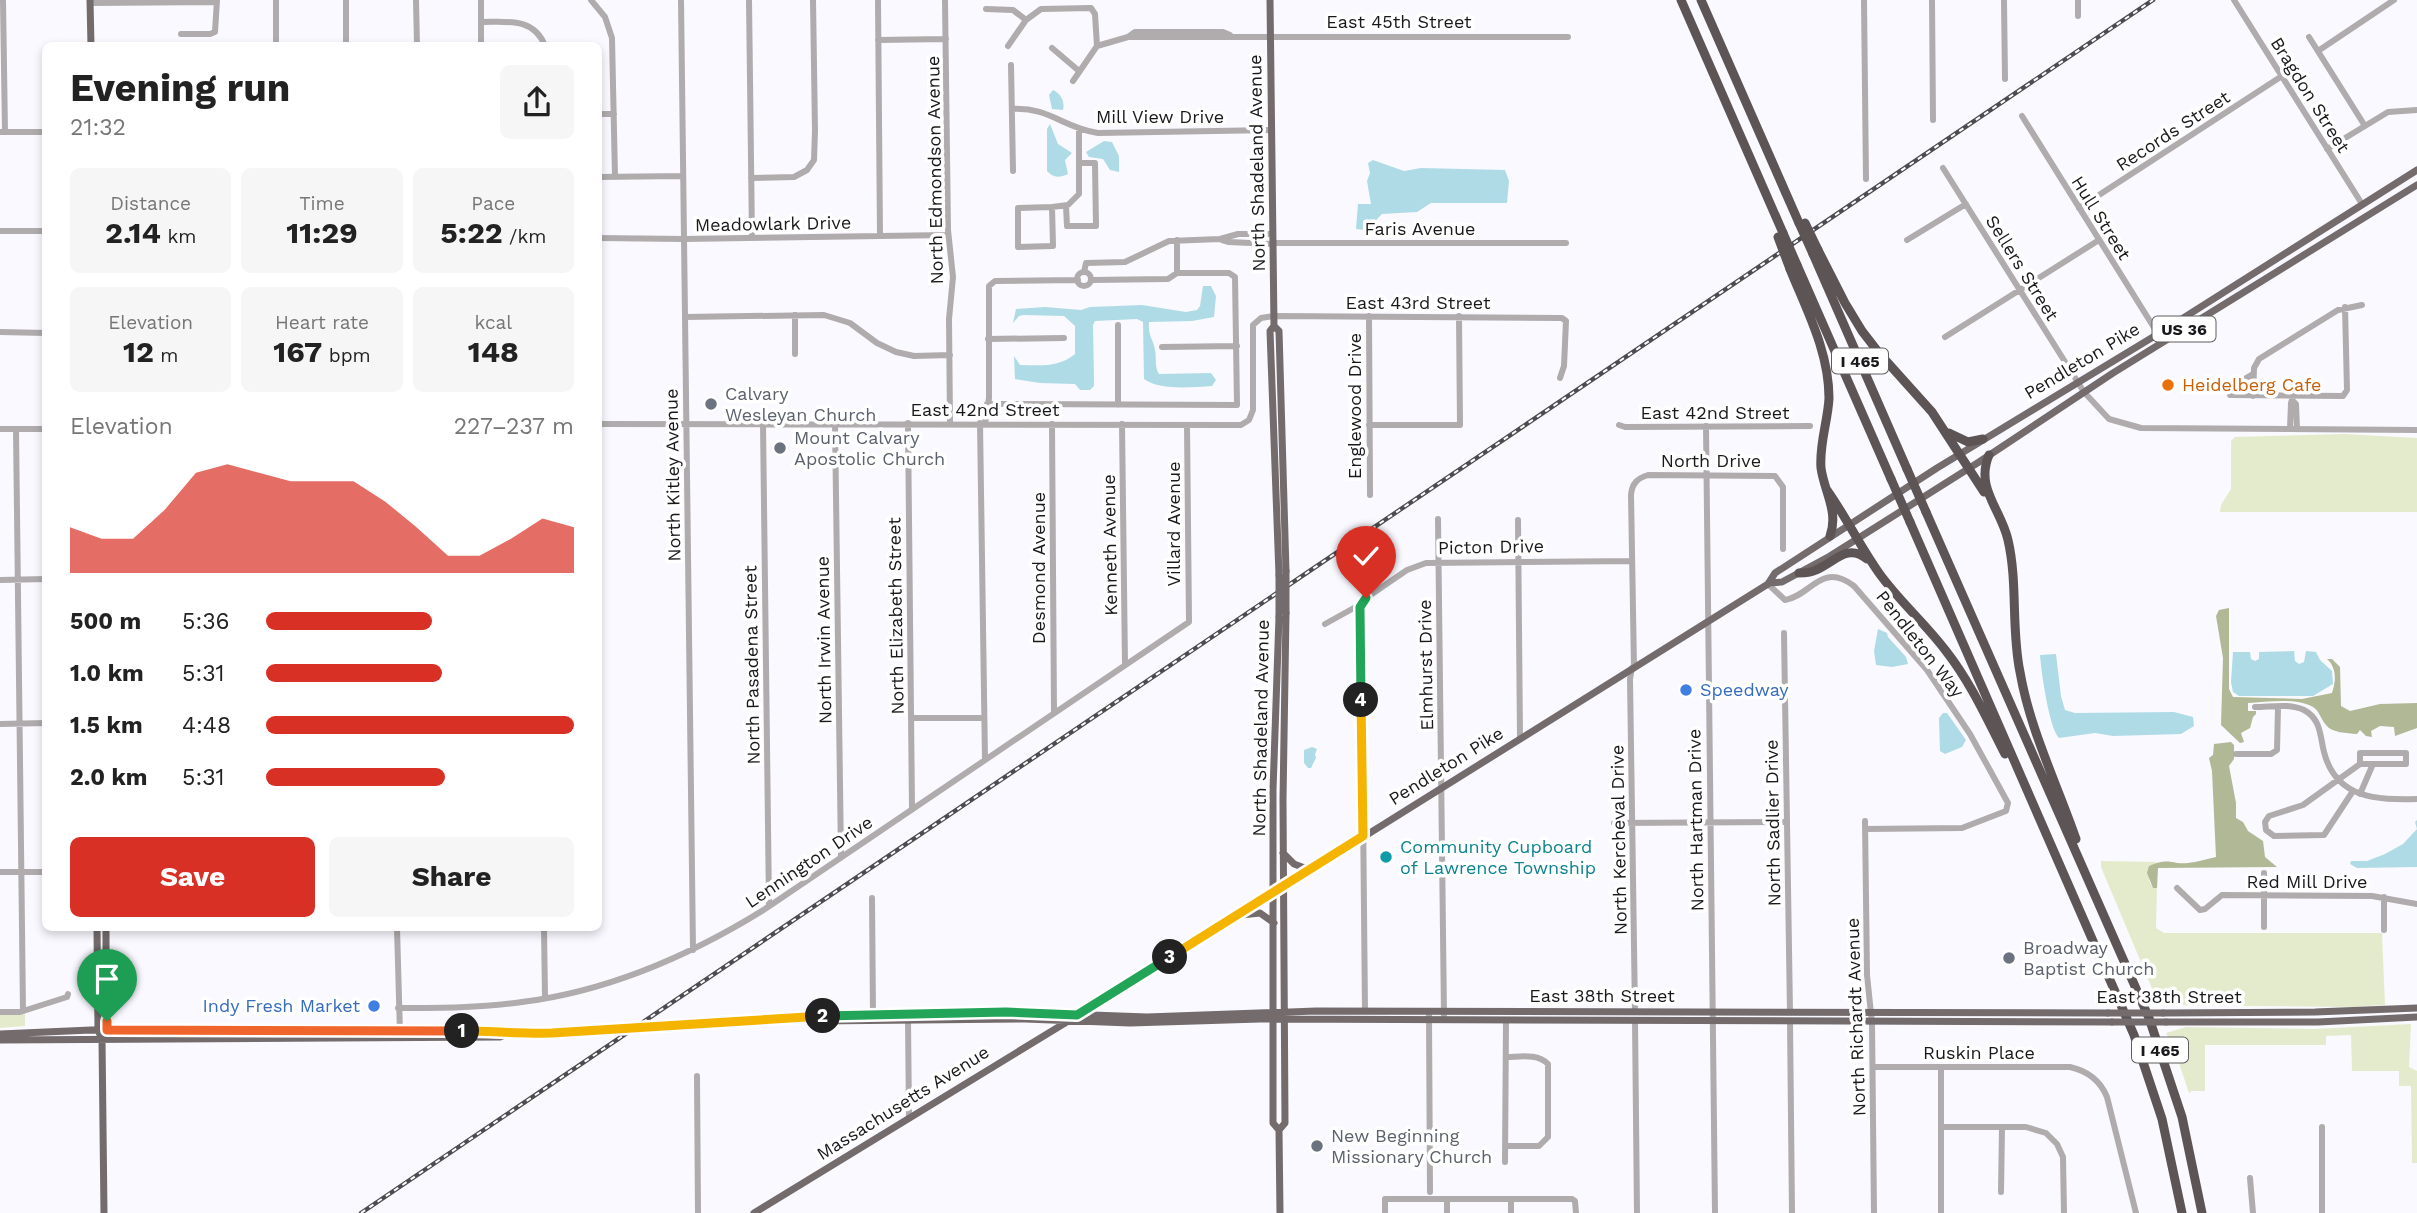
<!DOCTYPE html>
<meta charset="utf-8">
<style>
:root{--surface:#fff;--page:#f6f6f6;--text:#222;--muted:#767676;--accent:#d93025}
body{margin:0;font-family:"Work Sans",sans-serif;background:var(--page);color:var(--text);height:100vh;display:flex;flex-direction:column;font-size:26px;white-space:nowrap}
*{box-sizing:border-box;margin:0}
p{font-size:23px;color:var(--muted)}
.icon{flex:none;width:38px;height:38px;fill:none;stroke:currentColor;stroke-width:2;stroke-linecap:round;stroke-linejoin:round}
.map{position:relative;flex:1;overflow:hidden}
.drawer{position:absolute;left:42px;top:42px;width:560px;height:889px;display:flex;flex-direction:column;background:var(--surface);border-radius:10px;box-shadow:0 4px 10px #0003}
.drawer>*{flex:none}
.pin{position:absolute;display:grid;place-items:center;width:60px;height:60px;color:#fff;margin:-72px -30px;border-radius:50% 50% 50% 0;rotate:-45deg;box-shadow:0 0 7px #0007}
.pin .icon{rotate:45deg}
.km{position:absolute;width:35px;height:35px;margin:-18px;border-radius:50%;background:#222;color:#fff;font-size:19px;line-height:35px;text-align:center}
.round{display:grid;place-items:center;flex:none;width:74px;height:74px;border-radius:10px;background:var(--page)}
.overview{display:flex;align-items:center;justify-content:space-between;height:119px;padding:0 28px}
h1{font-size:38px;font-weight:700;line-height:52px}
.stats{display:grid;grid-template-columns:repeat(3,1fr);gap:10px;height:119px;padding:7px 28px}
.stats div{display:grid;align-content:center;border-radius:10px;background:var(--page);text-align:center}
.stats b{font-size:30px;font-weight:700}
.stats small{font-size:19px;font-weight:400}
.stats p{font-size:19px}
.chart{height:196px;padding:14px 28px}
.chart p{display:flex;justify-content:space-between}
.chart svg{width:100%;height:126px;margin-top:7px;fill:var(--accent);opacity:.7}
.cta{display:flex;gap:14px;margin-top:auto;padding:14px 28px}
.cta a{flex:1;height:80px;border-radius:10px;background:var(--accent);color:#fff;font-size:28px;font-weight:700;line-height:80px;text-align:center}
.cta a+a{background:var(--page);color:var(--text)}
ul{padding:0 28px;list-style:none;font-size:23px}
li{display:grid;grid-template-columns:112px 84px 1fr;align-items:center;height:52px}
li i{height:18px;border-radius:9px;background:var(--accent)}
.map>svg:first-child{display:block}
.green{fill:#e4ebcc}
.forest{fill:#b0b895}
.water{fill:#afdbe6}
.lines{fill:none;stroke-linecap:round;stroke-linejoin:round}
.minor{stroke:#b0abac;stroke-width:6}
.major{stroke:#736b6c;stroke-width:7}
.highway{stroke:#5d5455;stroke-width:9}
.rail-casing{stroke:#4d4d51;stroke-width:4.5}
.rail{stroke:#fff;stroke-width:2;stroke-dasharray:5;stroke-linecap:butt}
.major-bridge{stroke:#736b6c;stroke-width:7}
.highway-bridge{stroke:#5d5455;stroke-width:9}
.split-1-casing{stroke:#fff;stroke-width:14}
.split-2-casing{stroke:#fff;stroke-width:14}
.split-3-casing{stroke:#fff;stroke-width:14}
.split-4-casing{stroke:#fff;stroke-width:14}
.split-5-casing{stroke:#fff;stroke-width:14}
.split-1{stroke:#f0652b;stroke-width:9}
.split-2{stroke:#f5b400;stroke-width:9}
.split-3{stroke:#22a559;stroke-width:9}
.split-4{stroke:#f5b400;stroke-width:9}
.split-5{stroke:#22a559;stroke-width:9}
.food-dot{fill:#e8710a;stroke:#fff;stroke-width:2.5}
.worship-dot{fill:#6b7280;stroke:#fff;stroke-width:2.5}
.shop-dot{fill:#3f7fe0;stroke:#fff;stroke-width:2.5}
.culture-dot{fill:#0f9aa8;stroke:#fff;stroke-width:2.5}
.labels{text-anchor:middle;stroke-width:7;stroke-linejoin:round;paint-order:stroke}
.shield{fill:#fff;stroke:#5e5e60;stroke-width:2}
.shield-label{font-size:16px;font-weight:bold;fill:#19191c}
.street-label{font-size:18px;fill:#19191c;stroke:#fff}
.food-label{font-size:18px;fill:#c56008;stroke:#fff;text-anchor:start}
.worship-label{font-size:18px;fill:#5b616d;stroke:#fff;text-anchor:start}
.shop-label{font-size:18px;fill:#366cbe;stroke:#fff;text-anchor:start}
.culture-label{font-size:18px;fill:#0d838f;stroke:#fff;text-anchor:start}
</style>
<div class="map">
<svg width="2417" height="1213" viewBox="0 0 2417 1213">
<rect width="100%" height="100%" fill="#f9f9ff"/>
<path class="green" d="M2344 434 2417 438V512H2220L2221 505 2231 489V441L2235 437Z
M2101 861 2158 862 2149 866V881L2153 888H2157L2156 928 2164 933H2382L2385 1005 2353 1007 2159 1005 2101 867Z
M25 1013V1026L0 1028V1014Z
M2411 1024 2409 1067 2417 1071V1163H2412L2411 1086H2399V1071H2352L2351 1035 2326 1036V1045H2205V1091H2192L2189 1093 2176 1054 2166 1033 2186 1027 2314 1029Z"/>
<path class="forest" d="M2229 608V689L2233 697 2302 699 2332 693C2336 681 2337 668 2327 659H2332L2340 667 2341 706 2350 711 2380 704 2417 703V728L2395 736 2394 727 2380 726 2371 731 2372 737 2366 736 2360 730 2357 734C2347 733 2332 733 2326 725 2319 717 2320 709 2309 705 2291 698 2266 702 2248 703V711H2256V714L2253 717 2250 728 2241 733 2244 742 2240 743 2221 725 2223 658 2216 616 2219 610Z
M2231 742 2234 745V759L2229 766 2236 803V818L2243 822 2248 831 2263 841 2265 857 2277 867 2158 868 2157 888H2153L2147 873 2149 866C2170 857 2171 865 2188 863 2197 862 2206 859 2216 857L2212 771 2209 758 2213 755 2214 744Z"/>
<path class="water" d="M1053 90C1061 94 1065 101 1063 110L1052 109 1049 95Z
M1050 124 1058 144 1072 153 1065 160 1068 174C1059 178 1053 178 1047 171V129Z
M1104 141 1112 142 1119 156V172L1110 170 1103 159 1089 157 1086 152Z
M1373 160 1404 171 1421 168 1505 170 1509 181 1507 203H1431L1417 212 1382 214 1377 219 1374 231 1356 229 1358 204H1371L1367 181 1370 173 1368 163Z
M1203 286H1211L1216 296 1214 317 1192 321 1149 322C1148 337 1153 338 1155 350 1157 359 1154 366 1159 374L1211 373 1216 380 1212 386C1192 387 1161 391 1144 379L1143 322 1137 319 1095 321 1093 325 1094 379V386L1090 390H1080L1075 384 1040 383 1015 379 1014 356 1020 365C1041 365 1058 368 1075 354V326L1064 316 1023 315 1019 316 1013 323 1016 309 1045 307 1081 310 1090 307 1142 305 1186 312 1197 310 1200 306Z
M1878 629 1887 633 1888 637 1906 657 1908 664 1892 667 1876 665 1874 651Z
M2294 651 2295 661 2299 664 2304 662 2306 651 2316 652 2320 660 2332 671 2333 684 2313 696H2239L2233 692 2231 682 2233 652H2250L2251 659 2255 661 2259 659V652Z
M2056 654 2061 696 2065 710 2075 713 2174 712 2193 717 2194 726 2181 734 2113 736 2095 733 2059 738C2049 728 2041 670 2040 655Z
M1943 713H1947L1966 740 1962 747 1945 754 1940 751 1939 718Z
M1312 747 1317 749 1315 754 1316 758 1311 768H1308L1304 763V750Z
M2417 820V867L2357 868 2350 864 2351 861H2367L2385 854 2403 844 2417 829 2415 822Z"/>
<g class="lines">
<path class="minor" d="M3 0 5 132
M276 0V46
M346 0V46
M416 0 417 46
M481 0V46
M591 0 605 17 612 38 615 177
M681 0 693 950
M749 0 752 238
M878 0 880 236
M945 0 948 230 953 277 949 319 950 423
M1864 0 1866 179
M1932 0 1933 120
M2004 0 2005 79
M2078 0V16
M2234 0 2362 204
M90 3 217 2
M986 9 1013 10 1026 20
M481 22C506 22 534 17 545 46
M181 34H210L215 32 217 0
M1128 37H1568
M2309 37 2365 126
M878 40 946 39
M1008 46 1026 20 1041 9 1091 8 1095 14 1097 46 1073 81
M1097 46 1128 37 1135 32H1223L1230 35
M1052 48 1079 71
M2318 51 2394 0
M1011 65 1013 171
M1012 109C1050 107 1063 128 1098 133L1272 130
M598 114H614
M2022 116 2158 334
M0 132H46
M2327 149 2388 112 2417 110
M1943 168 2084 392 2109 419 2141 428 2417 430
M598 177 683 176
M751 178 794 177 807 170 814 160 815 131 813 0
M1066 206 1067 226H1096L1095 163H1080
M1052 207 1053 246 1018 247V208Z
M1052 207 1068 205 1079 194V129
M2079 208 2282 76
M0 231H46
M598 238 684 239 948 235
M1177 240V273
M1222 240 1229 242 1273 244
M1907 240 1966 204
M1273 243H1566
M1084 272 1086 263 1125 262 1169 241 1220 239 1238 234H1273
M1077 279a7 7 0 1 1 14 0a7 7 0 1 1-14 0Z
M1091 280 1168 279 1177 273
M795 315V354
M1369 316 1370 495
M685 317 824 315 850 323 877 343 896 352 914 356 950 355
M1118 325V405
M0 332 46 333
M1945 337 2099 240
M988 339 1064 338
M1162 347 1237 346
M2253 374 2231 387 2230 395 2343 396 2347 390 2345 307
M2253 396 2254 368 2259 359 2338 310 2362 305
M2293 401 2296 404 2297 429
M987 404 1237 405 1235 277 1229 273H1177
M763 423 769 906
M835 423 841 857
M908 423 912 809
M980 423 985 760
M985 423 989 398V286L995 281 1078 280
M598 424 1241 425 1249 420 1253 410V325L1261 318 1274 316 1562 318 1566 321 1564 366 1560 378
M1052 424 1054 713
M1122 424 1125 665
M1369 425H1460L1459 316
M1619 425 1625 427 1810 426
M1706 426 1715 1213
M0 429H46
M16 429 23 1011
M2290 429 2291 403 2293 397
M1438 519 1444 1015
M1518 520 1520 738
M0 580 46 579
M1768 584 1785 600C1811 596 1821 561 1854 586L1927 670 1970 734 2008 803 2006 811 1962 828 1865 829
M1361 604 1365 1011
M1325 624 1361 604 1366 598 1407 570 1426 563 1632 561
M1784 633 1790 1012
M1634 667 1631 495C1632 483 1638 478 1648 475L1775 476 1783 487V549
M1632 668 1630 679 1635 1012
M2255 707C2270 707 2290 703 2304 710 2321 719 2320 736 2324 752 2336 799 2377 800 2417 799
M911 718H984
M0 724 46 723
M2236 754H2271L2277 750 2278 707
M2353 791 2324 835 2274 836 2266 830 2265 822 2269 816 2303 805 2360 764H2406V753H2360V764
M2360 794 2373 764
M1865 821 1867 975 1872 1023 1874 1213
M1614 823 1787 822
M0 872H46
M2264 873V927
M2177 888 2200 910 2205 909 2222 895 2372 896 2417 904
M2384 897V930
M872 898 873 1015
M397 928 400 1033
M544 928 545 998
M398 1008C440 1008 481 1008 522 1002 609 991 691 955 765 909L1189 622 1187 425
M0 1012H20L67 997 68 994
M1429 1015 1430 1192
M908 1020 909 1118
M1635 1020 1637 1213
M1790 1021 1792 1213
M1873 1067H2070C2088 1071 2100 1080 2107 1097L2136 1213
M1941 1067V1213
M697 1076 698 1213
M1941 1127H2026L2046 1133 2057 1144 2063 1157 2064 1213
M2322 1127V1213
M1505 1146H1539L1548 1137V1064C1537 1053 1520 1057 1506 1057
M1505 1162 1506 1020
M2250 1178 2253 1213
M2001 1192 2002 1127
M1447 1199V1213
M1511 1199V1213
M1385 1213V1199H1572L1575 1201 1576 1213"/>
<path class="major" d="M90 0 91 46
M1270 0 1274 326 1270 331 1279 575
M1274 326 1279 331 1286 571
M1769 583 1782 582 1830 556 1979 462 2113 373 2417 185
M1279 617 1273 790V1123L1279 1130 1280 1213
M1283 853 1294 864 1310 870
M1241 915 1260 913 1274 923
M97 928 98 1030 102 1039 104 1213
M106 928V1032
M2163 1013 2315 1012 2417 1008
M787 1019 791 1016 1006 1012 1147 1017 1316 1011 2108 1013
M2166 1022H2318L2417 1017
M681 1023 787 1019 817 1021 1025 1019 1130 1023 1260 1019 2112 1022
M0 1034 91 1030 500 1031 506 1034
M0 1040 500 1037 507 1034 602 1030
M1279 1130 1285 1123 1283 800 1286 613
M754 1213 1106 998 1768 584 1775 573 1937 468 2158 334 2417 170"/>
<path class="highway" d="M1681 0 1783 233
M1701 0 1799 223
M1818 250 1845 303 1862 331 1879 353 1932 412 1984 492
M1813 254 1907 469
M1797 265 1891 479
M1790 269C1807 311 1829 352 1829 398 1828 421 1819 444 1821 468 1824 491 1839 512 1830 536
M1949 433 1968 442 1983 439
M1989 455C1975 488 2001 509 2008 540 2018 583 2011 629 2020 672 2030 730 2057 784 2076 839
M1827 490C1846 517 1860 546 1879 573 1899 601 1925 623 1946 651 1971 683 1987 719 2005 754
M1926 512 2149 1018 2182 1117 2202 1213
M1910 522 2134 1035 2162 1119 2182 1213
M1799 573C1805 573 1811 573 1816 570 1835 562 1847 543 1867 559"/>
<g class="rail-casing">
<path id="rail" d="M361 1213 2153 0"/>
</g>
<use href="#rail" class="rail"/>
<path class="major-bridge" d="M1286 613V571
M1279 617V575
M2108 1013H2163
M2112 1022H2166
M602 1030 681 1023"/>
<path class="highway-bridge" d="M1799 223 1813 254
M1805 223 1818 250
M1783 233 1797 265
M1778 237 1790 269
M1907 469 1926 512
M1891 479 1910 522"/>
</g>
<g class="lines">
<g class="split-1-casing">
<path id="split-1" d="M107 1021V1030L462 1031"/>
</g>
<g class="split-2-casing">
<path id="split-2" d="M462 1031C492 1031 521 1034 552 1033L823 1016"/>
</g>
<g class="split-3-casing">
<path id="split-3" d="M823 1016 1006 1012 1077 1015 1170 957"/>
</g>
<g class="split-4-casing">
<path id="split-4" d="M1170 957 1363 836 1361 700"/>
</g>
<g class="split-5-casing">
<path id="split-5" d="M1361 700 1360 607 1366 598"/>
</g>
<use href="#split-1" class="split-1"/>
<use href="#split-2" class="split-2"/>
<use href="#split-3" class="split-3"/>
<use href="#split-4" class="split-4"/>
<use href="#split-5" class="split-5"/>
</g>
<circle class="food-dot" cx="2168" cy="385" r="7"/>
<g class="worship-dot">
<circle cx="711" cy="404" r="7"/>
<circle cx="780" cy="448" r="7"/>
<circle cx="2009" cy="958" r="7"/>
<circle cx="1317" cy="1146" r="7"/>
</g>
<g class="shop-dot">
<circle cx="1686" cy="690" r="7"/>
<circle cx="374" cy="1006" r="7"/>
</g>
<circle class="culture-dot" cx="1386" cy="857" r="7"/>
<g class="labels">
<g class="shield">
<rect x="2152.5" y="316.5" width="63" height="25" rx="5"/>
<rect x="1832" y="348.5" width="56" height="25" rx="5"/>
<rect x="2132" y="1037.5" width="56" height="25" rx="5"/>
</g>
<g class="shield-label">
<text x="2184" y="335">US 36</text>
<text x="1860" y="367">I 465</text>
<text x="2160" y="1056">I 465</text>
</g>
<g class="street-label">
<text x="1399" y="28">East 45th Street</text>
<text transform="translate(2310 95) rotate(58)" y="6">Bragdon Street</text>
<text x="1160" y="123">Mill View Drive</text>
<text transform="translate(2173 131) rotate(-33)" y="6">Records Street</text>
<text transform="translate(1257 163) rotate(-91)" y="6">North Shadeland Avenue</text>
<text transform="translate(935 170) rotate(-91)" y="6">North Edmondson Avenue</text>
<text transform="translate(2101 218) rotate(58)" y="6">Hull Street</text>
<text transform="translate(773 224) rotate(-1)" y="6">Meadowlark Drive</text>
<text x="1420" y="235">Faris Avenue</text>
<text transform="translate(2022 268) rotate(58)" y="6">Sellers Street</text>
<text x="1418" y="309">East 43rd Street</text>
<text transform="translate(2082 361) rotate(-31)" y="6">Pendleton Pike</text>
<text transform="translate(1355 406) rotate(-90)" y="6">Englewood Drive</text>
<text x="985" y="416">East 42nd Street</text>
<text x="1715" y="419">East 42nd Street</text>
<text x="1711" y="467">North Drive</text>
<text transform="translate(673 475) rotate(-91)" y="6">North Kitley Avenue</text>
<text transform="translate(1174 524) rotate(-90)" y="6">Villard Avenue</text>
<text transform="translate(1110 545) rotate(-91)" y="6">Kenneth Avenue</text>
<text transform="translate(1491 547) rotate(-1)" y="6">Picton Drive</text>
<text transform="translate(1039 568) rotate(-90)" y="6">Desmond Avenue</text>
<text transform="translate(896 616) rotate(-91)" y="6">North Elizabeth Street</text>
<text transform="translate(824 640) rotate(-91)" y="6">North Irwin Avenue</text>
<text transform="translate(1920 644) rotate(52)" y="6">Pendleton Way</text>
<text transform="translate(752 665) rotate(-91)" y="6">North Pasadena Street</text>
<text transform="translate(1426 665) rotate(-91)" y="6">Elmhurst Drive</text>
<text transform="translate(1261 728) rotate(-89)" y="6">North Shadeland Avenue</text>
<text transform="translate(1446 766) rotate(-32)" y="6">Pendleton Pike</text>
<text transform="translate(1696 820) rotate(-91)" y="6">North Hartman Drive</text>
<text transform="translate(1773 823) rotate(-91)" y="6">North Sadlier Drive</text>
<text transform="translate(1619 840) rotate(-91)" y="6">North Kercheval Drive</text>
<text transform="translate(809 862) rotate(-34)" y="6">Lennington Drive</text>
<text x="2307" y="888">Red Mill Drive</text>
<text x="1602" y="1002">East 38th Street</text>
<text x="2169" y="1003">East 38th Street</text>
<text transform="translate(1856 1017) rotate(-92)" y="6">North Richardt Avenue</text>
<text x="1979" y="1059">Ruskin Place</text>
<text transform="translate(903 1103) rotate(-32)" y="6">Massachusetts Avenue</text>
</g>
<g class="food-label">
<text x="2182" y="391">Heidelberg Cafe</text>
</g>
<g class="worship-label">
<text x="725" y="400">Calvary<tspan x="725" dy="21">Wesleyan Church</tspan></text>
<text x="794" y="444">Mount Calvary<tspan x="794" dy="21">Apostolic Church</tspan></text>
<text x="2023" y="954">Broadway<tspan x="2023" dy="21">Baptist Church</tspan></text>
<text x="1331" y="1142">New Beginning<tspan x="1331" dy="21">Missionary Church</tspan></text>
</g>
<g class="shop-label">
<text x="1700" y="696">Speedway</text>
<text x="360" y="1012" text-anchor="end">Indy Fresh Market</text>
</g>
<g class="culture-label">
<text x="1400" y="853">Community Cupboard<tspan x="1400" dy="21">of Lawrence Township</tspan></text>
</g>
</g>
</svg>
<div class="pin" style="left:107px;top:1021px;background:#1e9e55"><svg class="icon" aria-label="arrive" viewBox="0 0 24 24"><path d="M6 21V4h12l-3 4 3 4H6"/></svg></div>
<div class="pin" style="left:1366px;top:598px;background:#d93025"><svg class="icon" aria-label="check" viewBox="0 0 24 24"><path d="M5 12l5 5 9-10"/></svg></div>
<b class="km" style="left:462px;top:1031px">1</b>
<b class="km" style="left:823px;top:1016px">2</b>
<b class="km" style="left:1170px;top:957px">3</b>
<b class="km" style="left:1361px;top:700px">4</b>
<section class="drawer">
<div class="overview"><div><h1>Evening run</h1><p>21:32</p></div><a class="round"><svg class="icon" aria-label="share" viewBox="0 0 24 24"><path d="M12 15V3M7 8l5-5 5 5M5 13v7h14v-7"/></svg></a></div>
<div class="stats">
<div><p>Distance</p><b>2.14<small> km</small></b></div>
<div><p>Time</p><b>11:29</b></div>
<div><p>Pace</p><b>5:22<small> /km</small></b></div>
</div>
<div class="stats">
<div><p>Elevation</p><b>12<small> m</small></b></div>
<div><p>Heart rate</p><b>167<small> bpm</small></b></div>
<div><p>kcal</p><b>148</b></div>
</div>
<div class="chart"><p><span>Elevation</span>227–237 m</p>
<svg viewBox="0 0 160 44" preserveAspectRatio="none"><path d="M0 44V28L10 32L20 32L30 22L40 9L50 6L60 9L70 12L80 12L90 12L100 19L110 28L120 38L130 38L140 32L150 25L160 28V44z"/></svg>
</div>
<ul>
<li><b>500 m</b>5:36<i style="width:54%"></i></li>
<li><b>1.0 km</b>5:31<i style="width:57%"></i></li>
<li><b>1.5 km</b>4:48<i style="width:100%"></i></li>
<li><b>2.0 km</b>5:31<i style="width:58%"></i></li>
</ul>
<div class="cta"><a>Save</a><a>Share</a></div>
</section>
</div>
